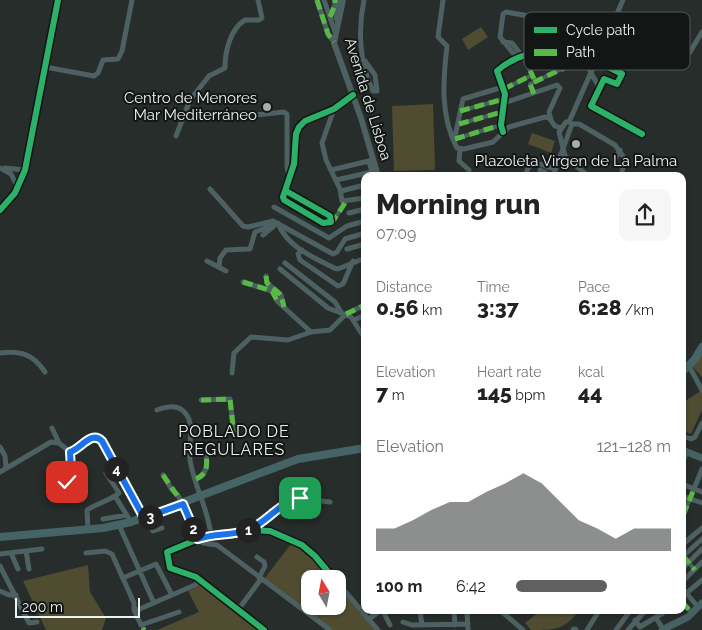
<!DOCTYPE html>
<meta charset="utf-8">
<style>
:root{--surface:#fff;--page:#f6f6f6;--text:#222;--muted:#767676;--accent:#5e6160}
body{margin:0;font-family:Raleway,sans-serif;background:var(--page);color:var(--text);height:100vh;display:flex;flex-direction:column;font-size:19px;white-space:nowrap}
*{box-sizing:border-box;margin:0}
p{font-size:16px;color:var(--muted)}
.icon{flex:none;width:28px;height:28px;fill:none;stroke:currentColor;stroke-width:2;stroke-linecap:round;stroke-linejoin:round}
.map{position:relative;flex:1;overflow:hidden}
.side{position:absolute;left:361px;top:172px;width:325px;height:442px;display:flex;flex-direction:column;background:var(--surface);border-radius:10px;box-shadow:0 1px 4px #0004}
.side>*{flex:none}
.needle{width:32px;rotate:350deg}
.buttons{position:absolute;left:301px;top:570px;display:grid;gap:10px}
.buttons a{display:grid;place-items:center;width:45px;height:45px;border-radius:10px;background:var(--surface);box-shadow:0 1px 4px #0004;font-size:25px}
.scale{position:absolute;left:15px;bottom:12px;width:125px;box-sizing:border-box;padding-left:5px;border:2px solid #ecf2f0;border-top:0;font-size:14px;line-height:18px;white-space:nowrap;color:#ecf2f0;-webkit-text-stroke:4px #121615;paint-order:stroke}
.pin{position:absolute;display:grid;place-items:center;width:42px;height:42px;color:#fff;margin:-21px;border-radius:10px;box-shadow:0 2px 8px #0006}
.km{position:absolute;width:25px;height:25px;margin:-12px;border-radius:50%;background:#222;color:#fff;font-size:14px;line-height:25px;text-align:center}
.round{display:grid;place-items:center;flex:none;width:52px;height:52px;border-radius:10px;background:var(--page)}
.headline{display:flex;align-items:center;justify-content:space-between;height:85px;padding:0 15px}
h1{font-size:28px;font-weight:800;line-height:38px}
.metrics{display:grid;grid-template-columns:repeat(3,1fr);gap:8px;height:85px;padding:5px 15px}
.metrics div{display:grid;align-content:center}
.metrics b{font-size:21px;font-weight:800}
.metrics small{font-size:14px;font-weight:400}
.metrics p{font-size:14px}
.chart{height:140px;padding:10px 15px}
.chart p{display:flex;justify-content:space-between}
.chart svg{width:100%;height:90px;margin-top:5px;fill:var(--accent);opacity:.7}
ul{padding:0 15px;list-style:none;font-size:16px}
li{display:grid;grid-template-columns:80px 60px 1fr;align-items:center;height:38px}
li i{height:12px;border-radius:6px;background:var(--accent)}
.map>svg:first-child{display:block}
.green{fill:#4f4c31}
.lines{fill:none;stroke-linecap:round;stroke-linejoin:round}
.pedestrian{stroke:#4d6062;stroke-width:4}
.minor{stroke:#4d6062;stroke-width:5}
.tertiary{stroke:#4d6062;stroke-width:6}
.secondary{stroke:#476062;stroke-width:7}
.primary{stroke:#466366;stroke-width:8}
.quiet{stroke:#58b947;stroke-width:5;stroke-dasharray:10 5;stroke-linecap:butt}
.cycleway-casing{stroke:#121615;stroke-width:9}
.cycleway{stroke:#2db169;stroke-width:6}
.route-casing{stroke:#fff;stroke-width:10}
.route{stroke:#1a73e8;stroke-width:6}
.poi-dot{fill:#a7adab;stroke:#121615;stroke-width:2}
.labels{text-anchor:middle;stroke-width:4;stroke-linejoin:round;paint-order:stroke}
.poi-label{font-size:15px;fill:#ecf2f0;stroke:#121615;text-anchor:end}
.street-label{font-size:15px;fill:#ecf2f0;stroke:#121615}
.neighbourhood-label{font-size:16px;letter-spacing:1px;fill:#ecf2f0;stroke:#121615}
.key{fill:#121615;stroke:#535857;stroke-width:1}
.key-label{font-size:14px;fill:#ecf2f0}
</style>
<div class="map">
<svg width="702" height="630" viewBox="0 0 702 630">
<rect width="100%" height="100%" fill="#272d2b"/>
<path class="green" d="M481 27 488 37 468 50 462 39Z
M433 104 435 170 394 171 392 106Z
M532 133 555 141 551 153 528 144Z
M702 354V377L692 366Z
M702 390V410L691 434 683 431 682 403Z
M294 540 303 546 335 579H310V606H338V582L379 630H328L265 583H261Z
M88 565 90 592 106 618 102 630H46L23 581Z
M199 580 263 630H157L199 612 188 591 195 588Z
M540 611H579C564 630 555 630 531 630L525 623Z"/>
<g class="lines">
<path class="pedestrian" d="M524 57 532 75
M504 89 532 75
M533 93 530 84 564 68 558 52
M460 111 504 99
M459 124 502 112
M455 139 501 125
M331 224 345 203
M682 513H684L694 489
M683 556 695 570
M682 602 692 613
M143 628 144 630"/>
<path class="minor" d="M317 0 328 34 334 42
M324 0 335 32
M364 0C358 28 359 64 373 91H377L375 75 365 61
M443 0 438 37 447 46C443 80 440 116 457 148L464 149 493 142 509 127 545 117 549 118 555 126 561 128
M330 17 335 5V0
M338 22 336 18 339 0
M503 42 512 43 523 57
M690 52 702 32
M518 59 500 37 503 14 506 12 609 30
M45 67 94 76 98 73 103 60 118 59 122 51 132 0
M590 71 599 87
M504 103 557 85 560 88 549 112 551 120
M334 109 322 143 326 160 340 189 342 201 365 198
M256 115 284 112 287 114V167L289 176
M569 122 623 0
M569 122H566L559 132 565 156 588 176
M572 124H579L615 145 625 159 621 176
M503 132 501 125 505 94 497 71C534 38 584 54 622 74L617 84 604 79 591 106 642 134
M176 136 190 100 209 76 225 68C225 52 230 29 245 20H259L262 18 258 0
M454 141 463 99 503 87
M460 149 459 161 469 170V176
M615 159 620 150
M371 160 369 161 373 176
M0 168 11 174 18 188
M5 168 25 170
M331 170 369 161
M540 170 552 176
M525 176 531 161 554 169
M553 176 572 124
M336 180 372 172
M210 189 243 226 248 227 273 221 333 254 337 252 345 239 365 233
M286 191 330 216 331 222 323 223 284 200 283 197 294 164 296 134 299 127 305 121 334 109 353 95
M341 191 365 185
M274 207 329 238 347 226 365 221
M0 210 15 193 25 170 58 0
M349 213 365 209
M278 223C287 247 313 257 334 268L338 269 365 258
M263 235 274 226
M347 249 365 244
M302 250 298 254 300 260 338 286 343 284 353 261
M207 261 226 271
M285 263 335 302 341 312
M219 267 220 258 226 250 250 249 255 232 276 224
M280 269 328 308 351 317 365 339
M266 276 267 283 281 295 284 307
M243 282 272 291 278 302 311 332
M354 320 365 315
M0 353C20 350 33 354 45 372
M689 366 702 390
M232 373 234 353 251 337 288 340 311 332 330 330 346 314 365 305
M201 400 230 399 234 435
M157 410C167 406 179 404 186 414 195 425 188 446 190 460 194 486 208 508 211 535
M52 428 59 443
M682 436 691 439 695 437 702 423
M0 447 5 456 6 468
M70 452 71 470 65 479 66 481 75 476 71 470
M682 463 687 452
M0 472 51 442 59 443 70 452C81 449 91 430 102 441L144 518
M163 475 172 490 178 495 198 539 203 543 217 545 330 630
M196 479C206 475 208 467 206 456
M682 484 702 492
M694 489 702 469
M115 496 131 522
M682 496 702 503
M147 518 153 531 162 528
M103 519 127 515
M119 525 154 603
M88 529 87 510C98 503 109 501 119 493L106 473
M250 529 269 518 277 508 297 498 330 502
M365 545V553
M682 545 702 528
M26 551 29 569
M11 553 18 569
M86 553 105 551 112 554 134 603V610L141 625 179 612
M0 554 42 549
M257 557 264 562 265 566 259 578
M682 557 702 539
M0 566 29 623 37 622
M682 569 702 549
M123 578 156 564 172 595
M682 582 702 562
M338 583 378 630
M682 588 698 607
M0 591 9 595H16
M682 597 702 580
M238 610 261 579
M135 611 195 585 200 580
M383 611 390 625
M420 611 422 625
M454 611 455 625
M467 611 468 630
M501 611 523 630
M656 618 663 629
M369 619 380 611
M635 620 640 627 666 611
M403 622 412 625 468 624
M264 630 196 577 170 568 167 552 208 535H230L248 530 270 531 302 545 315 556 334 579
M587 630 599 611
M616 630 630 611
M628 630 645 611"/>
<path class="tertiary" d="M343 0 334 43 361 118 378 176"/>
<path class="secondary" d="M682 450 702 458
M574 630H575
M662 630 688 617 702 603"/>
<path class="primary" d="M682 372 695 359 702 347
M0 537 103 528 131 522 298 459 365 448"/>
<path class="quiet" d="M317 0 328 34 334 42
M330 17 335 5V0
M524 57 534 79
M504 89 532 75
M534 94 530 84 564 68 558 52
M460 111 504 99
M459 124 502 112
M455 139 501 125
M331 224 345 203
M266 276 267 283 281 295 284 307
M243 282 272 291 278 302
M346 314 365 305
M201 400 230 399 234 435
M163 475 183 504
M196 479C206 475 208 467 206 456
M682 513H684L694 489
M683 556 695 570
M682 602 692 613
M143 628 144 630"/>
<g class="cycleway-casing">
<path id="cycleway" d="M503 132 501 125 505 94 497 71C534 38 584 54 622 74L617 84 604 79 591 106 642 134
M286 191 330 216 331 222 323 223 284 200 283 197 294 164 296 134 299 127 305 121 334 109 353 95
M0 210 15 193 25 170 58 0
M264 630 196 577 170 568 167 552 208 535H230L248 530 270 531 302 545 315 556 334 579"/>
</g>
<use href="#cycleway" class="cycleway"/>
</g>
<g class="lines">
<g class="route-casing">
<path id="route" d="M67 482 65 478 71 470 70 452C81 449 91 430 102 441L144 518 183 504 198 539C215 533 231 536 248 530 268 522 279 502 300 498"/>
</g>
<use href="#route" class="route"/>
</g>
<g class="poi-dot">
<circle cx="267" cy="107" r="5"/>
<circle cx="576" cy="144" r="5"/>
</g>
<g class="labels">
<g class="poi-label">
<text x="257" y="103">Centro de Menores<tspan x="257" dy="17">Mar Mediterráneo</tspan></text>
<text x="576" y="166" text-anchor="middle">Plazoleta Virgen de La Palma</text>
</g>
<g class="street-label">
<text transform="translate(368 99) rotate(73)" y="5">Avenida de Lisboa</text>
</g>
<g class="neighbourhood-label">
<text x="234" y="437">POBLADO DE<tspan x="234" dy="18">REGULARES</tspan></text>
</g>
</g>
<rect x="524" y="12" width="166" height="58" rx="8" class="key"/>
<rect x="534" y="27" width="23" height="6" fill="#2db169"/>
<rect x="534" y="49" width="23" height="7" fill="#58b947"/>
<g class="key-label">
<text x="566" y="35">Cycle path</text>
<text x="566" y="57">Path</text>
</g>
</svg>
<div class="buttons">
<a><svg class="needle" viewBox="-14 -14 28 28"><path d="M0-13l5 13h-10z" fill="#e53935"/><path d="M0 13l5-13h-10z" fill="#767676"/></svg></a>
</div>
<div class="scale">200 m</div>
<div class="pin" style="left:300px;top:498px;background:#1e9e55"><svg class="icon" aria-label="arrive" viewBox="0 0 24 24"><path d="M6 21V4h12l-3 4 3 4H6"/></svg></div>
<div class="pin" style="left:67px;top:482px;background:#d93025"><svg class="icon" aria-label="check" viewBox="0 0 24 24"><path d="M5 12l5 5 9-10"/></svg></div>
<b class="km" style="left:248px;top:530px">1</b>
<b class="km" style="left:193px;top:529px">2</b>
<b class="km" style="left:150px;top:517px">3</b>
<b class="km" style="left:116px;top:469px">4</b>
<section class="side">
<div class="headline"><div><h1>Morning run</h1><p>07:09</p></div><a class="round"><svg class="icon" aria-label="share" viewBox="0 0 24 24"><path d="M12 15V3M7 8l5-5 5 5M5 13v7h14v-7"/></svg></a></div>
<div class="metrics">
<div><p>Distance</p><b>0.56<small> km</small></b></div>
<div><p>Time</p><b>3:37</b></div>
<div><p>Pace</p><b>6:28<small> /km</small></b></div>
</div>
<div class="metrics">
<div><p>Elevation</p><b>7<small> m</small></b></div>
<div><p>Heart rate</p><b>145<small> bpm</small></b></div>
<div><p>kcal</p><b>44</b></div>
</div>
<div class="chart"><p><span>Elevation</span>121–128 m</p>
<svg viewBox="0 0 160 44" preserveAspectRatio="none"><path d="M0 44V33L10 33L20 29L30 24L40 20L50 20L60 15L70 11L80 6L90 11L100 20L110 29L120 33L130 38L140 33L150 33L160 33V44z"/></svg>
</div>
<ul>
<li><b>100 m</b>6:42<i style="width:59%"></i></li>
</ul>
</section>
</div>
